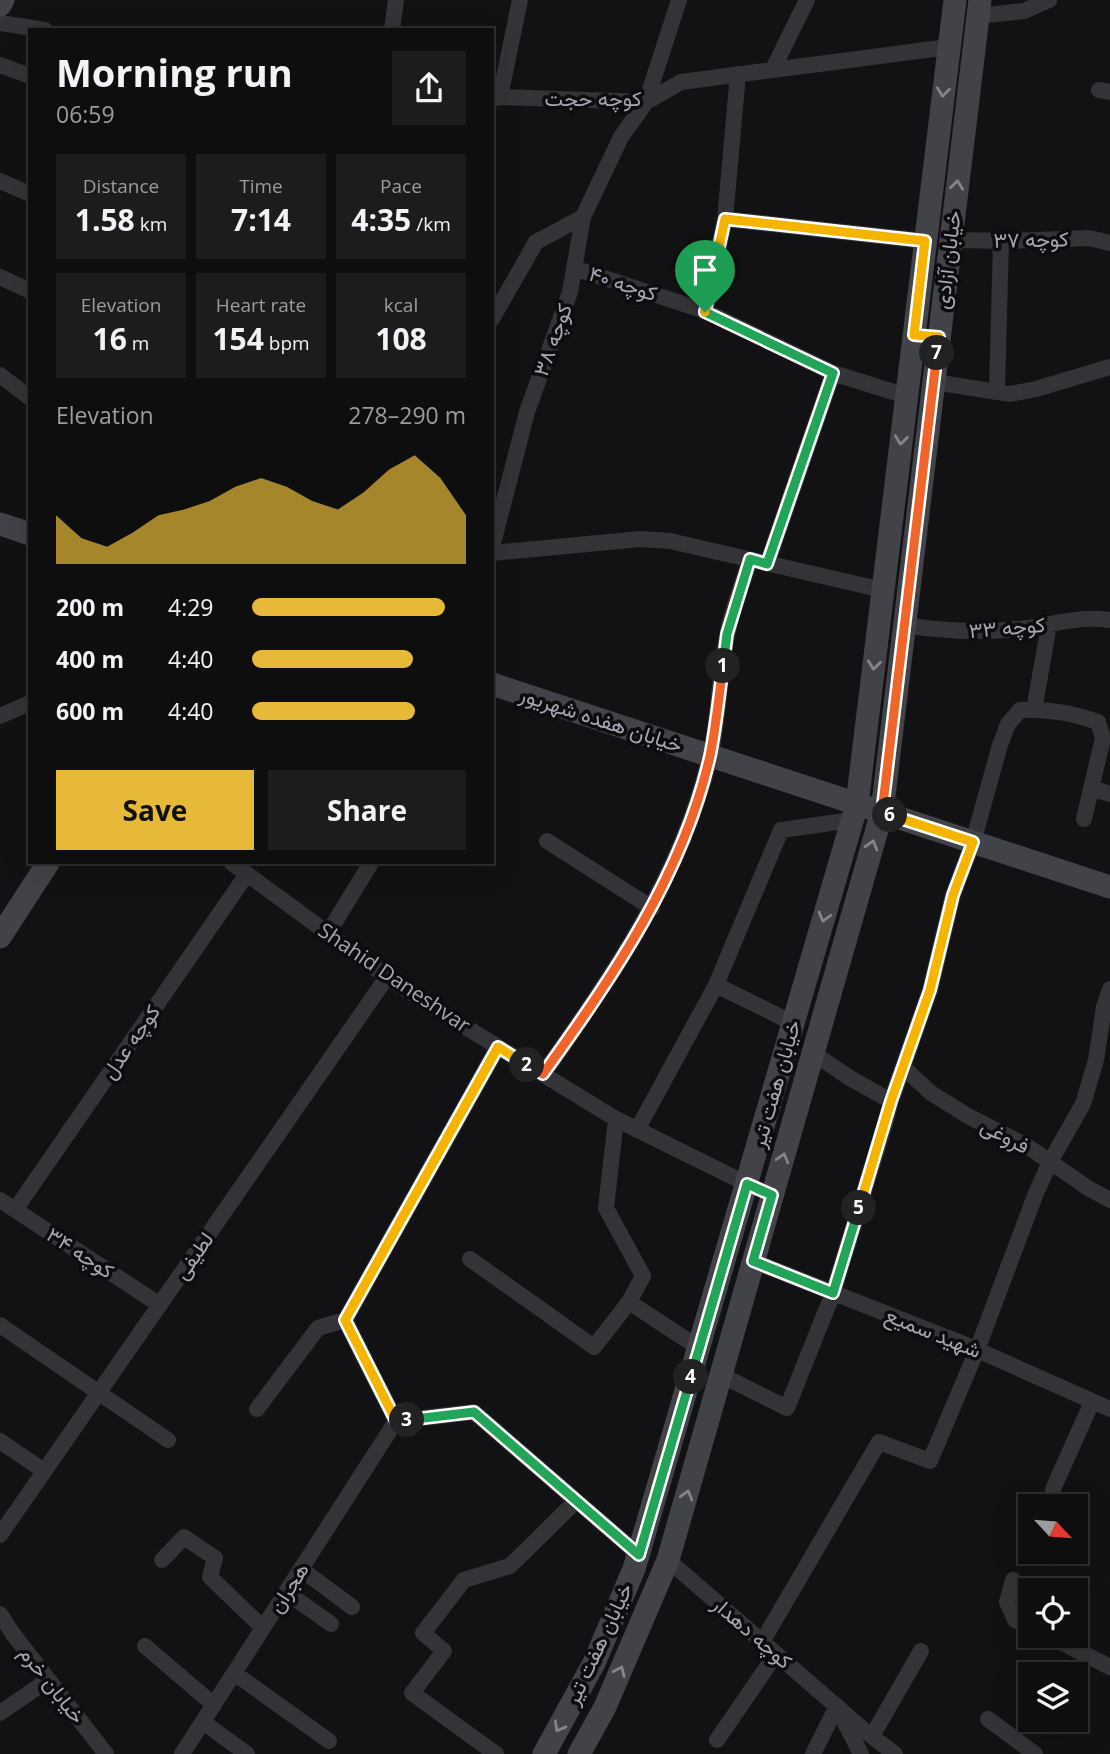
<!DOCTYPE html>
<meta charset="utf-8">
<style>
:root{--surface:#0e0e0f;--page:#1c1c1d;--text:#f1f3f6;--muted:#9b9c9e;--line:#2e2e2f;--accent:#e6b938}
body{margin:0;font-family:"Open Sans",Vazirmatn,sans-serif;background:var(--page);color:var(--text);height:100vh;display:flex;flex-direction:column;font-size:26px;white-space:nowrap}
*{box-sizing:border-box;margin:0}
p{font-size:23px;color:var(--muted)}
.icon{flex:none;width:38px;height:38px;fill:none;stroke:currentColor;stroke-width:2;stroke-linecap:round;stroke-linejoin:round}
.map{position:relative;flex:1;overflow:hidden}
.details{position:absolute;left:28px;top:28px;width:466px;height:836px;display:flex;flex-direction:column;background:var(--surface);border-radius:0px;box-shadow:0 7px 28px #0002,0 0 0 2px var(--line)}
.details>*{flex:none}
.needle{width:46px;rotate:116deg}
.controls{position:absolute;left:1018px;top:1494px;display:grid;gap:14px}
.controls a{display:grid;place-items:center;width:70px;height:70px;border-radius:0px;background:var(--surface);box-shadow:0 7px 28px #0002,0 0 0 2px var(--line);font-size:35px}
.pin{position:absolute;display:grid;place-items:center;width:60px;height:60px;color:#fff;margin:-72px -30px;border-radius:50% 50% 50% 0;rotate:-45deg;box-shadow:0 0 7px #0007}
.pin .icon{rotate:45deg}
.km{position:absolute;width:35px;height:35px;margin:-18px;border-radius:50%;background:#222;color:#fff;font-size:19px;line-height:35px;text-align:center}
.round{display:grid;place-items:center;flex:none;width:74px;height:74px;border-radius:0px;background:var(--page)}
.headline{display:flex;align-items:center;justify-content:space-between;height:119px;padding:0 28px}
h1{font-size:38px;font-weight:700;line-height:52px}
.figures{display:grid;grid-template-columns:repeat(3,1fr);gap:10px;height:119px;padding:7px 28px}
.figures div{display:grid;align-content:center;border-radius:0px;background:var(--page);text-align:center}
.figures b{font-size:30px;font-weight:700}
.figures small{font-size:19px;font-weight:400}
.figures p{font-size:19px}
.chart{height:196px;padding:14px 28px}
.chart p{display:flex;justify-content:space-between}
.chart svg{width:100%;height:126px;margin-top:7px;fill:var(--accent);opacity:.7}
.cta{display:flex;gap:14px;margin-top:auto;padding:14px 28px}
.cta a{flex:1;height:80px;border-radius:0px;background:var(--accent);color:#111;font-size:28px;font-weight:700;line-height:80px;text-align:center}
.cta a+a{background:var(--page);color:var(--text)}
ul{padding:0 28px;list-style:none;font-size:23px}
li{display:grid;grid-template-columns:112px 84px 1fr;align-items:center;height:52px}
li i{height:18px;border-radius:9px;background:var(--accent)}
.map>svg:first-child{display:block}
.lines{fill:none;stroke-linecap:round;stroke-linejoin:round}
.street{stroke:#343438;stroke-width:16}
.secondary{stroke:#424348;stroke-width:23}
.oneway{stroke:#82858e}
.split-1-casing{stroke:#fff;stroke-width:14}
.split-2-casing{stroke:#fff;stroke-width:14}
.split-3-casing{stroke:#fff;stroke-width:14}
.split-4-casing{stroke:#fff;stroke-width:14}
.split-5-casing{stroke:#fff;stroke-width:14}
.split-6-casing{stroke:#fff;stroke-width:14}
.split-7-casing{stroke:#fff;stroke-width:14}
.split-8-casing{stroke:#fff;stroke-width:14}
.split-1{stroke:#22a559;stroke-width:9}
.split-2{stroke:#f0652b;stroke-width:9}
.split-3{stroke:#f5b400;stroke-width:9}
.split-4{stroke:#22a559;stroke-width:9}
.split-5{stroke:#22a559;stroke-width:9}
.split-6{stroke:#f5b400;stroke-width:9}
.split-7{stroke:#f0652b;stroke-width:9}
.split-8{stroke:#f5b400;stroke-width:9}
.labels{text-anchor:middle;stroke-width:7;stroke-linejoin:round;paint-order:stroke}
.street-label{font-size:21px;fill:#a5a8b3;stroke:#0d0d0f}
</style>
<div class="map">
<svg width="1110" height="1754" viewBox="0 0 1110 1754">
<rect width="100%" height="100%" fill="#121214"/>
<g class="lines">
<path class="street" d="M978 16 1024 11 1049 0
M0 23 45 30
M392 30 396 0
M0 65 30 76
M773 69 807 0
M1099 90 1110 92
M500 97 520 0
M492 99 500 97 646 102 681 82 949 47
M0 181 30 194
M725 219 925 241
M951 240 1011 241 1089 238 1110 243
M574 268 705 311 833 373 767 564
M0 277 30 291
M705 311 725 219 738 74
M492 319 536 242 583 217
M833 373 906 396
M0 375 30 398
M934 382 1010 394 1036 389 1110 367
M997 392 1001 241
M492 547 527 412 570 292 583 217 621 137 646 102 679 0
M492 553 641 539 670 541 883 590
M904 625C943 631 979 633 1018 629 1050 626 1078 615 1110 620
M1034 710 1049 625
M0 716 30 703
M1091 788 1110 794
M547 841 652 908
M232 863 387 977 441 1012 616 1119 747 1184
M328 933 371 863
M716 985 793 1023
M813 1053 850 1078 891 1101
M904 1068 931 1093 968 1116 1027 1146 1088 1188 1110 1200
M543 1074C613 976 681 876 710 757 719 717 719 676 727 636 732 610 742 585 750 560
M637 1130 716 985 781 830 852 820
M0 1200 160 1305
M15 1210 247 874
M470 1259 594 1347 629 1302 643 1276 606 1208 616 1119
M753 1261 966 1345 1110 1409
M629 1302 699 1348
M0 1325 168 1440
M721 1375 787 1408 833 1293 886 1120 891 1101 930 990 953 895 973 842 1000 745 1008 724 1020 710C1046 709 1073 713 1098 722L1103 738 1084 819
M257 1409 318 1328 345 1320
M396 1421 345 1320 498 1047
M396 1421 474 1412 639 1555
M0 1441 44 1471
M1053 1489 1092 1402
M0 1535 387 977
M162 1560 184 1537 215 1558 210 1577 263 1628
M668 1560 865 1731 895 1754
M301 1569 352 1607
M1013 1580 1007 1602 1015 1620 1031 1627
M286 1592 331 1624
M0 1614 13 1634 106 1754
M1049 1636 1110 1667
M762 1642 879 1442 930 1461 977 1350 1036 1193 1050 1162 1083 1104 1096 1060 1104 1007 1110 989
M145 1646 214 1705
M234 1673 329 1741
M0 1713 48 1680
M841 1715 861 1754
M988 1719 1035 1754
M203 1722 247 1754
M872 1736 921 1651
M717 1740 776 1654
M182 1754 396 1421
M496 1754 412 1693 444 1651 423 1633 464 1580 510 1566 576 1501
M813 1754 837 1706"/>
<path class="secondary" d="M0 5 3 0
M0 524 30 534
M492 684 1110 887
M0 937 48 863
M544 1754 594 1663 634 1569 857 804 955 0
M579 1754 605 1707 668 1560 882 812 980 0"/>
</g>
<defs><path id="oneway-chevron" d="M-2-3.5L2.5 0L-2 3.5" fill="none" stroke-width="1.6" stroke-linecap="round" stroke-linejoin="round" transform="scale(1.75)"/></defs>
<g class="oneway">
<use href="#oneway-chevron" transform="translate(943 92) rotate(97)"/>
<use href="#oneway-chevron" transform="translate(957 185) rotate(-83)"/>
<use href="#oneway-chevron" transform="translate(901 440) rotate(97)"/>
<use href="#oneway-chevron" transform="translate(874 665) rotate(97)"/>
<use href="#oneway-chevron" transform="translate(872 845) rotate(-74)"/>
<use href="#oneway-chevron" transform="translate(824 917) rotate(106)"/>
<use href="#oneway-chevron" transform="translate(783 1158) rotate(-74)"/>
<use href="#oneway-chevron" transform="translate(687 1495) rotate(-74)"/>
<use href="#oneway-chevron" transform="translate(620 1671) rotate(-66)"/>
<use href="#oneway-chevron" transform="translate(559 1727) rotate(119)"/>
</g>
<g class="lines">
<g class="split-1-casing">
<path id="split-1" d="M705 312 833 373 767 564 750 559 727 634 723 666"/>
</g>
<g class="split-2-casing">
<path id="split-2" d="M527 1065 543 1074C613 976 683 875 710 756 716 727 719 696 723 666"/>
</g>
<g class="split-3-casing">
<path id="split-3" d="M407 1420 396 1421 345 1320 498 1047 527 1065"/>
</g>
<g class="split-4-casing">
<path id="split-4" d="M407 1420 474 1412 639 1555 691 1377"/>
</g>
<g class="split-5-casing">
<path id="split-5" d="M691 1377 747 1184 772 1195 753 1261 833 1293 859 1208"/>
</g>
<g class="split-6-casing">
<path id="split-6" d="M859 1208 891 1101 930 990 953 895 973 842 890 815"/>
</g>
<g class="split-7-casing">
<path id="split-7" d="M890 815 882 812 937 353"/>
</g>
<g class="split-8-casing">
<path id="split-8" d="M705 312 725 219 925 241 914 335 939 337 937 353"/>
</g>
<use href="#split-1" class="split-1"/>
<use href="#split-2" class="split-2"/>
<use href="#split-3" class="split-3"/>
<use href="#split-4" class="split-4"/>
<use href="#split-5" class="split-5"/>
<use href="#split-6" class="split-6"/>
<use href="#split-7" class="split-7"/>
<use href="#split-8" class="split-8"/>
</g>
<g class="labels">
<g class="street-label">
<text x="593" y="106">کوچه حجت</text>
<text transform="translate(1031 240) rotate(-1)" y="7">کوچه ۳۷</text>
<text transform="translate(948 260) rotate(-83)" y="7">خیابان آزادی</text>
<text transform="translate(623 284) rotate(18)" y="7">کوچه ۴۰</text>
<text transform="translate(553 340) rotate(-70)" y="7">کوچه ۳۸</text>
<text transform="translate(1007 628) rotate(-5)" y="7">کوچه ۳۳</text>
<text transform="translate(601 720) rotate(18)" y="7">خیابان هفده شهریور</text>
<text transform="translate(394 978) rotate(34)" y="7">Shahid Daneshvar</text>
<text transform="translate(131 1042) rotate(-55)" y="7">کوچه عدل</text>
<text transform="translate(776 1084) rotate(-74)" y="7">خیابان هفت تیر</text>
<text transform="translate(1005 1136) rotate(28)" y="7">فروغی</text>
<text transform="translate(80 1253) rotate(33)" y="7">کوچه ۳۴</text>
<text transform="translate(194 1256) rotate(-55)" y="7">لطیفی</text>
<text transform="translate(933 1333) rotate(22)" y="7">شهید سمیع</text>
<text transform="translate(289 1588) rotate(-57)" y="7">هجران</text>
<text transform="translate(752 1633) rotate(41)" y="7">کوچه دهدار</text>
<text transform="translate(599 1644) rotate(-65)" y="7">خیابان هفت تیر</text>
<text transform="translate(52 1685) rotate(52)" y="7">خیابان خرم</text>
</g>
</g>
</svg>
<div class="controls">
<a><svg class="needle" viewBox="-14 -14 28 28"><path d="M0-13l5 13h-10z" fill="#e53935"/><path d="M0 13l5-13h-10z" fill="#9b9c9e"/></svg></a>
<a><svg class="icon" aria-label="locate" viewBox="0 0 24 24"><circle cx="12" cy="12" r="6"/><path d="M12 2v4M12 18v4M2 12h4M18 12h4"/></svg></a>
<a><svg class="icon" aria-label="layers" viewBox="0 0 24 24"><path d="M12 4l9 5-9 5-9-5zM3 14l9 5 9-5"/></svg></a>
</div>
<div class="pin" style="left:705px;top:312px;background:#1e9e55"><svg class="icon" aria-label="arrive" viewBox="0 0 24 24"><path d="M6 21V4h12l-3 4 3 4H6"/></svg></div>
<b class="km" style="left:723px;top:666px">1</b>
<b class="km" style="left:527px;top:1065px">2</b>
<b class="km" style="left:407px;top:1420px">3</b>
<b class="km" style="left:691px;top:1377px">4</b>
<b class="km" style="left:859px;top:1208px">5</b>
<b class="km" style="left:890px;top:815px">6</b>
<b class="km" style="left:937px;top:353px">7</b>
<section class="details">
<div class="headline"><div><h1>Morning run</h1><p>06:59</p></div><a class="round"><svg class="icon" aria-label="share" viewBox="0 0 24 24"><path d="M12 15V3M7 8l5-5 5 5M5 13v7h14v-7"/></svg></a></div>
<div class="figures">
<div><p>Distance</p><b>1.58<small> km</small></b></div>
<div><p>Time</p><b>7:14</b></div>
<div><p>Pace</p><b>4:35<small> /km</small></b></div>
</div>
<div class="figures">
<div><p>Elevation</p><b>16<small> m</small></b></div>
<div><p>Heart rate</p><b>154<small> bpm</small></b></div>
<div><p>kcal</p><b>108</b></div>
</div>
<div class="chart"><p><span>Elevation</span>278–290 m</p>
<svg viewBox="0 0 160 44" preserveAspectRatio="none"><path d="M0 44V27L10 35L20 38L30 33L40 27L50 25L60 22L70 17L80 14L90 17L100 22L110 25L120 19L130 11L140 6L150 14L160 27V44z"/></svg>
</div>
<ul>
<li><b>200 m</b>4:29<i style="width:90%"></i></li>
<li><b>400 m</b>4:40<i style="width:75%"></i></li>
<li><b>600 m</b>4:40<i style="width:76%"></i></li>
</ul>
<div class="cta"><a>Save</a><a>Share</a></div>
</section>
</div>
